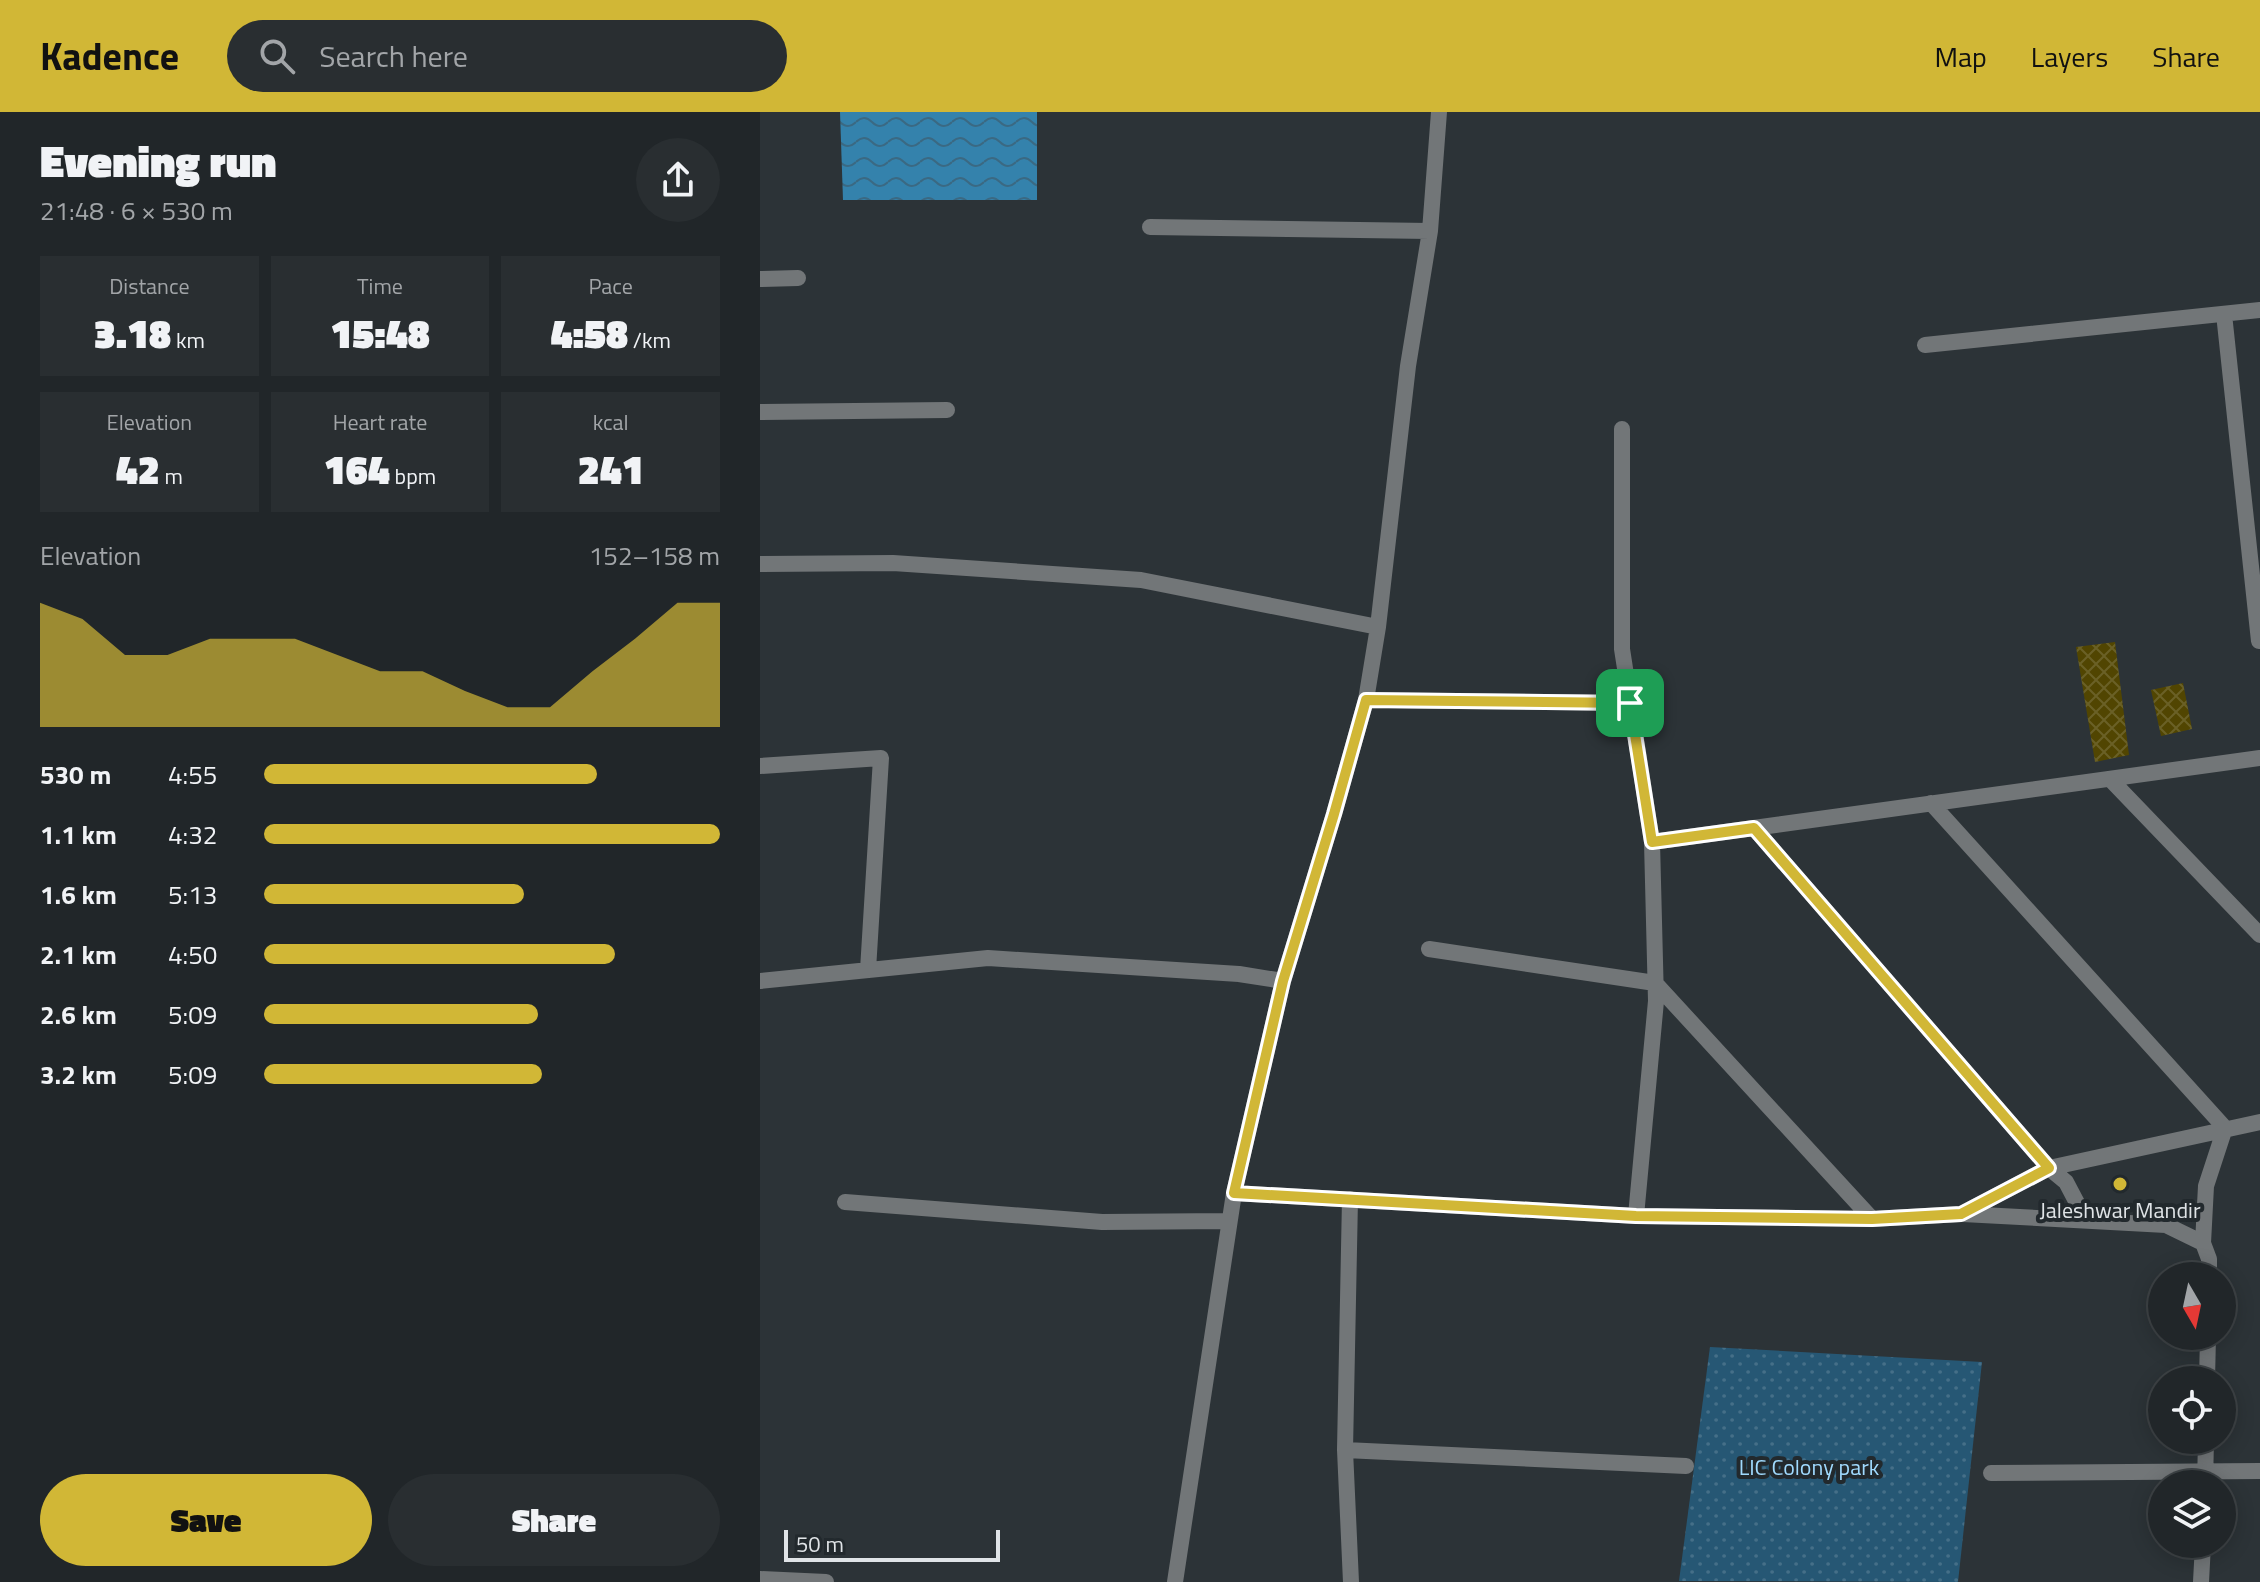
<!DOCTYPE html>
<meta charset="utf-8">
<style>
:root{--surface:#212629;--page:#292e31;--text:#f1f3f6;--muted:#a2a5a8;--line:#3e4346;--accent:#d1b736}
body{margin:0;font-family:"Titillium Web",sans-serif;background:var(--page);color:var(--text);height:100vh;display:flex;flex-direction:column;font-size:30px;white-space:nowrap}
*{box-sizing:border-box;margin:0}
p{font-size:26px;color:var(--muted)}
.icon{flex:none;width:44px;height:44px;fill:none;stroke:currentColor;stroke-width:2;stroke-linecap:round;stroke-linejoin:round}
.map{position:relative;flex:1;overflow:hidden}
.panel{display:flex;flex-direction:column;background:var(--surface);width:760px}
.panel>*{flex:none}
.needle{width:52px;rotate:171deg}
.fabs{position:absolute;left:1388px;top:1150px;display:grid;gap:16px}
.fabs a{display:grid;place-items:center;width:88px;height:88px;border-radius:50%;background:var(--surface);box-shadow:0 4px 20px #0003,0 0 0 2px var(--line);font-size:40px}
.scale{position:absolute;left:24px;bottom:20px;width:216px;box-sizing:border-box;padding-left:8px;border:4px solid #e0e4e7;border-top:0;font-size:22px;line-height:28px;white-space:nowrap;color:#e0e4e7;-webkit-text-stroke:6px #22292d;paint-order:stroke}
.pin{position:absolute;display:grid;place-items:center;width:68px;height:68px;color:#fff;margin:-34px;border-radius:16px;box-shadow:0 4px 12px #0006}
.round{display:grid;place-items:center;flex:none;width:84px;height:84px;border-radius:42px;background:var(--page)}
.overview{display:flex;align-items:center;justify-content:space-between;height:136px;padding:0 40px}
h1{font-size:44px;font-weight:800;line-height:60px}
.stats{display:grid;grid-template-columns:repeat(3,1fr);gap:12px;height:136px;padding:8px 40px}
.stats div{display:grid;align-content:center;border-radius:0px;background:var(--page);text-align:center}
.stats b{font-size:40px;font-weight:800}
.stats small{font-size:22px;font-weight:400}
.stats p{font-size:22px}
.chart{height:224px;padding:16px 40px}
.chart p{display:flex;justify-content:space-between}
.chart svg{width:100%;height:144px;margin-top:8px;fill:var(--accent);opacity:.7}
.action{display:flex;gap:16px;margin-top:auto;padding:16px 40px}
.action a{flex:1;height:92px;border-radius:48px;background:var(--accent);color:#111;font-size:32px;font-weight:800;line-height:92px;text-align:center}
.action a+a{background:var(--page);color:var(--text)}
ul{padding:0 40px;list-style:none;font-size:26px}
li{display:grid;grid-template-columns:128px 96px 1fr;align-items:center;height:60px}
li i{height:20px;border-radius:10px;background:var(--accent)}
header{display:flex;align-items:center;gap:48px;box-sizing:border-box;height:112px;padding:0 40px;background:var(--accent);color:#111}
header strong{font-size:38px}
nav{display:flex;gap:44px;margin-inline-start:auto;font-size:28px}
.search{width:560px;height:72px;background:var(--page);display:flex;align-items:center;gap:20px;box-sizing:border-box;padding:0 28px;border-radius:44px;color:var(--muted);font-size:30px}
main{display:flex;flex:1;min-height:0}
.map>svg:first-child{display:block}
.park{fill:url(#park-dots)}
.water{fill:url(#water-waves)}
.building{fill:url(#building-cross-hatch)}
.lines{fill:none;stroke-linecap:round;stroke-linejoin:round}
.street{stroke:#727678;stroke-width:16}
.route-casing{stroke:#fff;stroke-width:16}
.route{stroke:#d1b736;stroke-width:10}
.poi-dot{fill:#d1b736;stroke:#22292d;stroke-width:3}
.labels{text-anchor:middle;stroke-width:8;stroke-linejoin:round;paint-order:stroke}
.poi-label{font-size:22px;fill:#e0e4e7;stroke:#22292d}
.park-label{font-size:22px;fill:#a0dafe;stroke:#22292d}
</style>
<header>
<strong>Kadence</strong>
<div class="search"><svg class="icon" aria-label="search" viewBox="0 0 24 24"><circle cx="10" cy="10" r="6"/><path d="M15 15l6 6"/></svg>Search here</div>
<nav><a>Map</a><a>Layers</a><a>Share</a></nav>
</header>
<main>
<section class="panel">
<div class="overview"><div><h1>Evening run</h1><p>21:48 · 6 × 530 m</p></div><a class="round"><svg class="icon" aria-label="share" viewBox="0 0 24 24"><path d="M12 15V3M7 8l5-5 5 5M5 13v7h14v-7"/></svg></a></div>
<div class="stats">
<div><p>Distance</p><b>3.18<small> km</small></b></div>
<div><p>Time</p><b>15:48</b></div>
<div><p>Pace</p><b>4:58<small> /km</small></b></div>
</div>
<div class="stats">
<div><p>Elevation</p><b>42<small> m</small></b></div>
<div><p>Heart rate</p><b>164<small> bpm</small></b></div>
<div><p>kcal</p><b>241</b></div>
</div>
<div class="chart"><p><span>Elevation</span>152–158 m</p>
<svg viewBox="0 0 160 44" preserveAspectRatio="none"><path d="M0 44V6L10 11L20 22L30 22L40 17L50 17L60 17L70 22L80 27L90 27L100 33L110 38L120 38L130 27L140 17L150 6L160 6V44z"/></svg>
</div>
<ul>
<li><b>530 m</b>4:55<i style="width:73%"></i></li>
<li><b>1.1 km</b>4:32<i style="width:100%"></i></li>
<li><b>1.6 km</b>5:13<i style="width:57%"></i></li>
<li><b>2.1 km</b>4:50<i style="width:77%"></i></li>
<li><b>2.6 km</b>5:09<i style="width:60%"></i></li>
<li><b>3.2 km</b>5:09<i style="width:61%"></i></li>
</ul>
<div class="action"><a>Save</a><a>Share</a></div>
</section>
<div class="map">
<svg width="1500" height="1470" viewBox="0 0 1500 1470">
<defs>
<pattern id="park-dots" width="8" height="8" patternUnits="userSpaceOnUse" patternTransform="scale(2)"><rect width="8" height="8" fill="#265774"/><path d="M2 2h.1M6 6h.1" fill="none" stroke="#456f88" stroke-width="1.8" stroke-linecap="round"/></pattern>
<pattern id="water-waves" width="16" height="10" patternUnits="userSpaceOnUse" patternTransform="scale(2)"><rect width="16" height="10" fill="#3482ac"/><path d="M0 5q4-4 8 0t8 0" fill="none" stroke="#3a6983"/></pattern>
<pattern id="building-cross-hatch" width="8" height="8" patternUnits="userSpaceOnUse" patternTransform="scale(2)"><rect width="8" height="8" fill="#514501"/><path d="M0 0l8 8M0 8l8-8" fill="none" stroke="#6a6026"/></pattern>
</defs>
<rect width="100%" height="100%" fill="#2c3337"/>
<path class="park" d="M950 1235 1222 1250 1198 1470 919 1469Z"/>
<path class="water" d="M80 0H277V88H83Z"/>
<path class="building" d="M1355 530 1369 643 1335 650 1316 535Z
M1423 571 1432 617 1401 624 1391 578Z"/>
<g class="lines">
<path class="street" d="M390 115 670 119
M0 167 38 166
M1464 202 1499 529
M1165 233 1500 198
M0 300 187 298
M862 317V537L892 730
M0 452 133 451 381 468 618 515
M606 588 870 591
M0 654 121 646 108 858
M1350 667 1500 823
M1171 691 1465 1016 1446 1074 1443 1131
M994 716 1289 1056 1306 1070 1326 1108
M669 837 895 871 1112 1107
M0 869 228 846 479 862 523 869
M474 1081 876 1104 1112 1107 1201 1102 1289 1056 1500 1010
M590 1087 585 1338 591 1470
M85 1090 342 1110 469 1109
M1203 1102 1406 1113 1443 1131 1449 1147V1164
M876 1104 896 889 892 730 1500 646
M1447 1268 1448 1224
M585 1338 926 1354
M1231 1361 1500 1359
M1445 1372 1446 1328
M0 1467 66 1470
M415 1470 474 1081 523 869 574 702 606 588 618 515 648 254 670 119 679 0
M1441 1470 1443 1432"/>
</g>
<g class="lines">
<g class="route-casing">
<path id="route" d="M606 588 870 591 892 730 994 716 1289 1056 1201 1102 1112 1107 876 1104 474 1081 523 869 574 702Z"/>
</g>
<use href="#route" class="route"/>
</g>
<circle class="poi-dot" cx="1360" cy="1072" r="8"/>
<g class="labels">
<g class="poi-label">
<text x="1360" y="1106">Jaleshwar Mandir</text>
</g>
<g class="park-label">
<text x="1049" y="1363">LIC Colony park</text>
</g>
</g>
</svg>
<div class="fabs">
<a><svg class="needle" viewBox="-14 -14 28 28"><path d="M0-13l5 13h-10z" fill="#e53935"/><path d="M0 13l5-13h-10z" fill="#a2a5a8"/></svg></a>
<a><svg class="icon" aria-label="locate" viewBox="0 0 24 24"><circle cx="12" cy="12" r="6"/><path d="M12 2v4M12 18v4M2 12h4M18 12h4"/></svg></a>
<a><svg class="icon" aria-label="layers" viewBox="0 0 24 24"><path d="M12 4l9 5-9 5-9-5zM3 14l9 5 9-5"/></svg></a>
</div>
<div class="scale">50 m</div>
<div class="pin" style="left:870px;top:591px;background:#1e9e55"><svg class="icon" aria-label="arrive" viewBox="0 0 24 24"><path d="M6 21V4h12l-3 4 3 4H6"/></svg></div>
</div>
</main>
